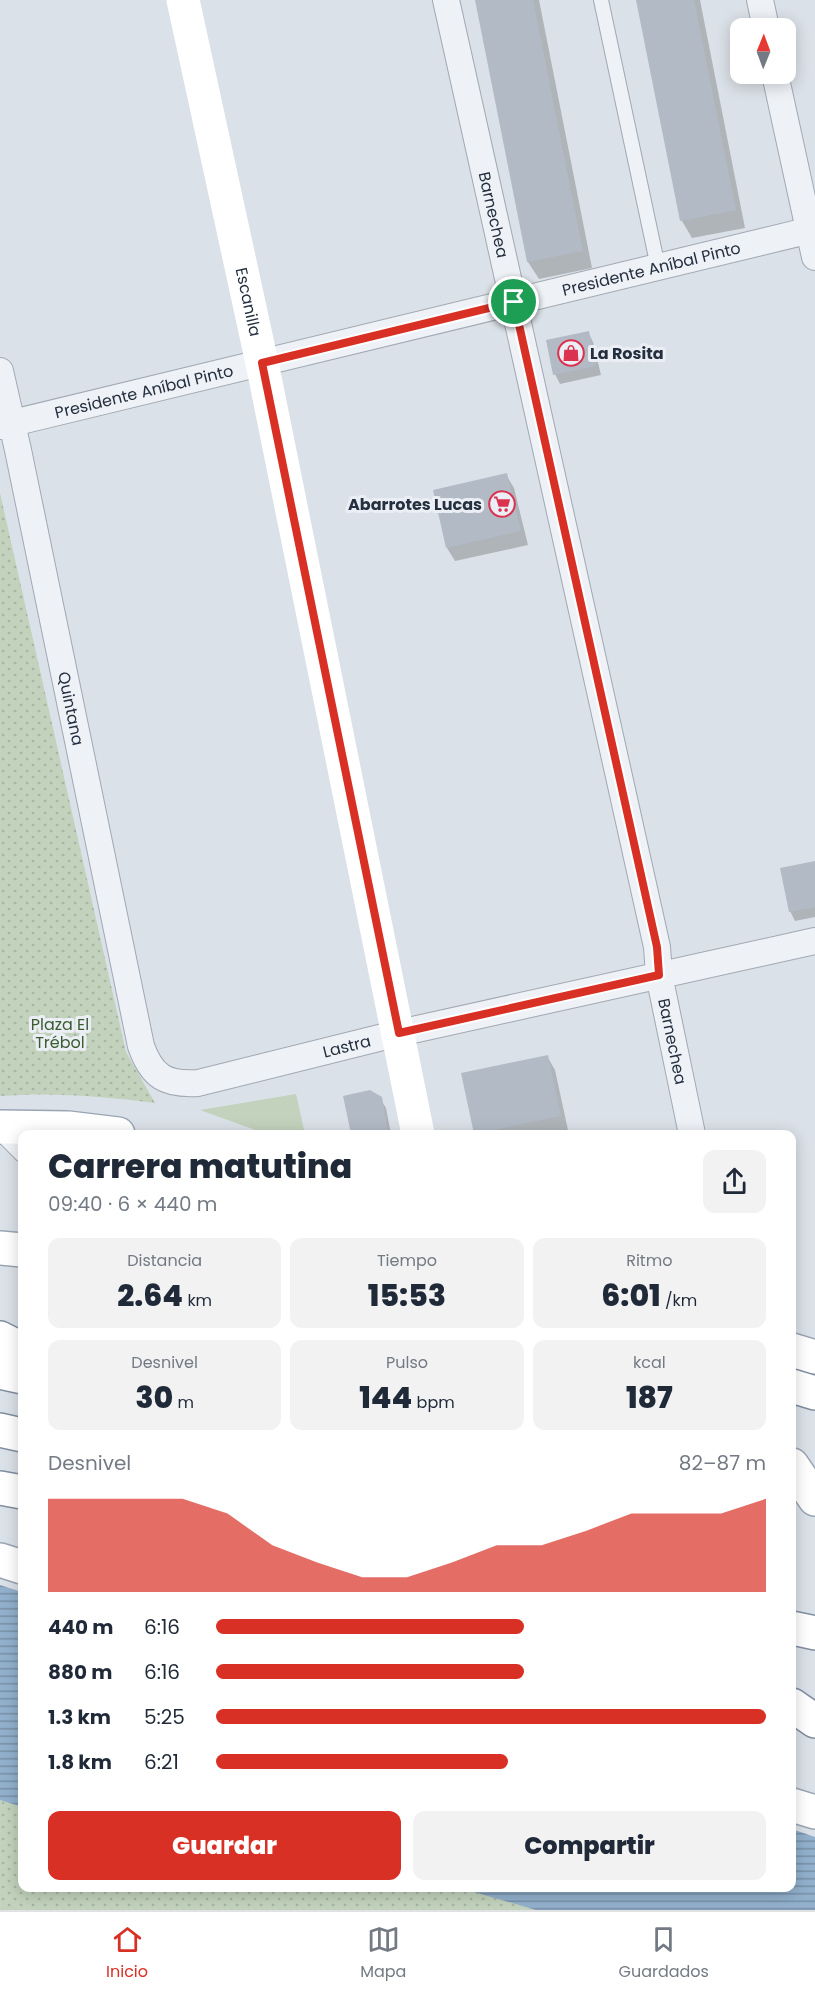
<!DOCTYPE html>
<html lang="es">
<meta charset="utf-8">
<style>
:root{--surface:#fff;--page:#f2f2f3;--text:#1f2937;--muted:#747a83;--line:#e0e1e3;--accent:#d93025}
body{margin:0;font-family:Poppins,sans-serif;background:var(--page);color:var(--text);height:100vh;display:flex;flex-direction:column;font-size:22px;white-space:nowrap}
*{box-sizing:border-box;margin:0}
p{font-size:20px;color:var(--muted)}
.icon{flex:none;width:33px;height:33px;fill:none;stroke:currentColor;stroke-width:2;stroke-linecap:round;stroke-linejoin:round}
.map{position:relative;flex:1;overflow:hidden}
.side{position:absolute;left:18px;top:1130px;width:778px;height:762px;display:flex;flex-direction:column;background:var(--surface);border-radius:12px;box-shadow:0 3px 15px #0003}
.side>*{flex:none}
.needle{width:39px;rotate:1deg}
.buttons{position:absolute;left:730px;top:18px;display:grid;gap:12px}
.buttons a{display:grid;place-items:center;width:66px;height:66px;border-radius:12px;background:var(--surface);box-shadow:0 3px 15px #0003;font-size:30px}
.pin{position:absolute;display:grid;place-items:center;width:51px;height:51px;color:#fff;margin:-26px;border:3px solid #fff;border-radius:50%;box-shadow:0 2px 6px #0007}
.round{display:grid;place-items:center;flex:none;width:63px;height:63px;border-radius:12px;background:var(--page)}
.overview{display:flex;align-items:center;justify-content:space-between;height:102px;padding:0 30px}
h1{font-size:33px;font-weight:800;line-height:45px}
.metrics{display:grid;grid-template-columns:repeat(3,1fr);gap:9px;height:102px;padding:6px 30px}
.metrics div{display:grid;align-content:center;border-radius:12px;background:var(--page);text-align:center}
.metrics b{font-size:30px;font-weight:800}
.metrics small{font-size:16px;font-weight:400}
.metrics p{font-size:16px}
.chart{height:168px;padding:12px 30px}
.chart p{display:flex;justify-content:space-between}
.chart svg{width:100%;height:108px;margin-top:6px;fill:var(--accent);opacity:.7}
.primary-button{display:flex;gap:12px;margin-top:auto;padding:12px 30px}
.primary-button a{flex:1;height:69px;border-radius:12px;background:var(--accent);color:#fff;font-size:24px;font-weight:800;line-height:69px;text-align:center}
.primary-button a+a{background:var(--page);color:var(--text)}
ul{padding:0 30px;list-style:none;font-size:20px}
li{display:grid;grid-template-columns:96px 72px 1fr;align-items:center;height:45px}
li i{height:15px;border-radius:8px;background:var(--accent)}
.tab-bar{display:flex;justify-content:space-around;align-items:center;height:84px;border-top:2px solid var(--line);background:var(--surface);font-size:16px;color:var(--muted)}
.tab-bar a{display:grid;justify-items:center;gap:3px}
.tab-bar .active{color:var(--accent)}
.map>svg:first-child{display:block}
.grass{fill:#c2d2bc}
.park{fill:url(#park-dots)}
.water{fill:url(#water-rules)}
.shadow{fill:#0003}
.building{fill:#b2bac5}
.lines{fill:none;stroke-linecap:round;stroke-linejoin:round}
.lane-casing{stroke:#a0a8b2;stroke-width:16}
.street-casing{stroke:#a0a8b2;stroke-width:28}
.primary-casing{stroke:#9aa5b4;stroke-width:36}
.highway-casing{stroke:#818ea0;stroke-width:36}
.lane{stroke:#eef1f6;stroke-width:14}
.street{stroke:#eef1f6;stroke-width:26}
.secondary{stroke:#fff;stroke-width:33}
.primary{stroke:#fff;stroke-width:33}
.highway{stroke:#fff;stroke-width:33}
.route-casing{stroke:#fff;stroke-width:12}
.route{stroke:#d93025;stroke-width:8}
.labels{text-anchor:middle;stroke-width:6;stroke-linejoin:round;paint-order:stroke}
.street-label{font-size:16px;fill:#242f3f;stroke:#ebeff5}
.poi-label{font-size:16px;font-weight:bold;fill:#242f3f;stroke:#ebeff5;text-anchor:start}
.park-label{font-size:16px;fill:#3a5c30;stroke:#ebeff5}
</style>
<div class="map">
<svg width="815" height="1910" viewBox="0 0 815 1910">
<defs>
<pattern id="park-dots" width="8" height="8" patternUnits="userSpaceOnUse" patternTransform="scale(1.5)"><rect width="8" height="8" fill="#c2d2bc"/><path d="M2 2h.1M6 6h.1" fill="none" stroke="#a7b5a3" stroke-width="1.8" stroke-linecap="round"/></pattern>
<pattern id="water-rules" width="6" height="5" patternUnits="userSpaceOnUse" patternTransform="scale(1.5)"><rect width="6" height="5" fill="#92b0cc"/><path d="M0 2.5h6" fill="none" stroke="#7790a7"/></pattern>
</defs>
<rect width="100%" height="100%" fill="#dbe1e8"/>
<path class="grass" d="M296 1094 305 1134H266L200 1110Z"/>
<path class="park" d="M0 493 126 1052 155 1103C103 1096 52 1092 0 1096Z
M0 1800 22 1807V1887H792L815 1910H0Z"/>
<path class="water" d="M0 1585 22 1592V1807L0 1800Z
M792 1829 815 1837V1910H536L457 1887H792Z"/>
<path class="shadow" d="M477 0H539L592 268 539 279 528 262Z
M638 0H700L745 228 692 238 682 221Z
M588 332 593 342 601 375 560 384 555 374Z
M506 475 514 488 528 545 455 561 447 548Z
M815 863V917L795 921 790 911Z
M547 1056 555 1070 568 1130 547 1134H475L463 1074Z
M380 1098 386 1108 391 1134H353Z"/>
<path class="building" d="M475 0H533L583 251 527 262Z
M636 0H694L736 210 680 221Z
M589 331 596 366 553 375 546 340Z
M507 473 521 531 446 548 433 490Z
M815 861V907L789 912 780 868Z
M548 1055 561 1116 474 1134 461 1073Z
M370 1090 382 1097 388 1134H351L343 1096Z"/>
<g class="lines">
<g class="lane-casing">
<path id="lane" d="M601 0 658 267
M0 1133 22 1155"/>
</g>
<g class="street-casing">
<g id="street">
<path id="s1" d="M446 0 657 947 659 975 692 1134"/>
<path d="M760 0 766 28"/>
<path d="M775 74 815 257"/>
<path id="s2" d="M0 371 18 450 141 1046C152 1077 166 1085 198 1083L399 1033 815 941"/>
<path id="s3" d="M0 426 815 229"/>
</g>
</g>
<g class="primary-casing">
<path id="primary" d="M0 1127 68 1128 118 1134
M0 1248 22 1250
M792 1350 815 1357
M792 1465 815 1499
M0 1560 22 1567
M792 1805 815 1812"/>
</g>
<g class="highway-casing">
<path id="highway" d="M0 1338 22 1349
M0 1372 22 1377
M792 1386 815 1393
M0 1430 22 1435
M0 1488 22 1492
M792 1628 815 1633
M792 1705 815 1721"/>
</g>
<use href="#lane" class="lane"/>
<use href="#street" class="street"/>
<path class="secondary" id="s4" d="M183 0 262 363 418 1134"/>
<use href="#primary" class="primary"/>
<use href="#highway" class="highway"/>
</g>
<g class="lines">
<g class="route-casing">
<path id="route" d="M514 302 657 947 659 975 399 1033 262 363Z"/>
</g>
<use href="#route" class="route"/>
</g>
<defs>
<g id="shop-ring" transform="scale(1.35)"><circle r="9.5" fill="#ebeff5" stroke="#db3250" stroke-width="1.5"/><path d="M-5-2.5h2.3a2.7 3.5 0 0 1 5.4 0H5L5.5 6h-11ZM-1.5-2.5h3a1.5 2.3 0 0 0-3 0Z" fill="#db3250"/></g>
<g id="supermarket-ring" transform="scale(1.35)"><circle r="9.5" fill="#ebeff5" stroke="#db3250" stroke-width="1.5"/><path d="M-6-5.5h2.5l.6 2H6L4.5 2H-2.5L-4.4-4H-6ZM-1.5 3.2a1.3 1.3 0 1 0 .1 0ZM3 3.2a1.3 1.3 0 1 0 .1 0Z" fill="#db3250"/></g>
</defs>
<g fill-rule="evenodd">
<use href="#shop-ring" x="571" y="353"/>
<use href="#supermarket-ring" x="502" y="504"/>
</g>
<g class="labels">
<g class="street-label">
<text dy="6" stroke="none"><textPath href="#s1" startOffset="220">Barnechea</textPath></text>
<text dy="6" stroke="none"><textPath href="#s3" startOffset="670">Presidente Aníbal Pinto</textPath></text>
<text dy="6" stroke="none"><textPath href="#s4" startOffset="309">Escanilla</textPath></text>
<text dy="6" stroke="none"><textPath href="#s3" startOffset="148">Presidente Aníbal Pinto</textPath></text>
<text dy="6" stroke="none"><textPath href="#s2" startOffset="345">Quintana</textPath></text>
<text dy="6" stroke="none"><textPath href="#s1" startOffset="1066">Barnechea</textPath></text>
<text dy="6" stroke="none"><textPath href="#s2" startOffset="918">Lastra</textPath></text>
</g>
<g class="poi-label">
<text x="590" y="359">La Rosita</text>
<text x="482" y="510" text-anchor="end">Abarrotes Lucas</text>
</g>
<g class="park-label">
<text x="60" y="1030">Plaza El<tspan x="60" dy="18">Trébol</tspan></text>
</g>
</g>
</svg>
<div class="buttons">
<a><svg class="needle" viewBox="-14 -14 28 28"><path d="M0-13l5 13h-10z" fill="#e53935"/><path d="M0 13l5-13h-10z" fill="#747a83"/></svg></a>
</div>
<div class="pin" style="left:514px;top:302px;background:#1e9e55"><svg class="icon" aria-label="arrive" viewBox="0 0 24 24"><path d="M6 21V4h12l-3 4 3 4H6"/></svg></div>
<section class="side">
<div class="overview"><div><h1>Carrera matutina</h1><p>09:40 · 6 × 440 m</p></div><a class="round"><svg class="icon" aria-label="share" viewBox="0 0 24 24"><path d="M12 15V3M7 8l5-5 5 5M5 13v7h14v-7"/></svg></a></div>
<div class="metrics">
<div><p>Distancia</p><b>2.64<small> km</small></b></div>
<div><p>Tiempo</p><b>15:53</b></div>
<div><p>Ritmo</p><b>6:01<small> /km</small></b></div>
</div>
<div class="metrics">
<div><p>Desnivel</p><b>30<small> m</small></b></div>
<div><p>Pulso</p><b>144<small> bpm</small></b></div>
<div><p>kcal</p><b>187</b></div>
</div>
<div class="chart"><p><span>Desnivel</span>82–87 m</p>
<svg viewBox="0 0 160 44" preserveAspectRatio="none"><path d="M0 44V6L10 6L20 6L30 6L40 12L50 25L60 32L70 38L80 38L90 32L100 25L110 25L120 19L130 12L140 12L150 12L160 6V44z"/></svg>
</div>
<ul>
<li><b>440 m</b>6:16<i style="width:56%"></i></li>
<li><b>880 m</b>6:16<i style="width:56%"></i></li>
<li><b>1.3 km</b>5:25<i style="width:100%"></i></li>
<li><b>1.8 km</b>6:21<i style="width:53%"></i></li>
</ul>
<div class="primary-button"><a>Guardar</a><a>Compartir</a></div>
</section>
</div>
<nav class="tab-bar">
<a class="active"><svg class="icon" aria-label="home" viewBox="0 0 24 24"><path d="M3 11l9-7 9 7M6 9v11h12V9"/></svg>Inicio</a>
<a><svg class="icon" aria-label="map" viewBox="0 0 24 24"><path d="M3 6l6-2 6 2 6-2v14l-6 2-6-2-6 2zM9 4v14M15 6v14"/></svg>Mapa</a>
<a><svg class="icon" aria-label="saved" viewBox="0 0 24 24"><path d="M7 4h10v16l-5-4-5 4z"/></svg>Guardados</a>
</nav>
